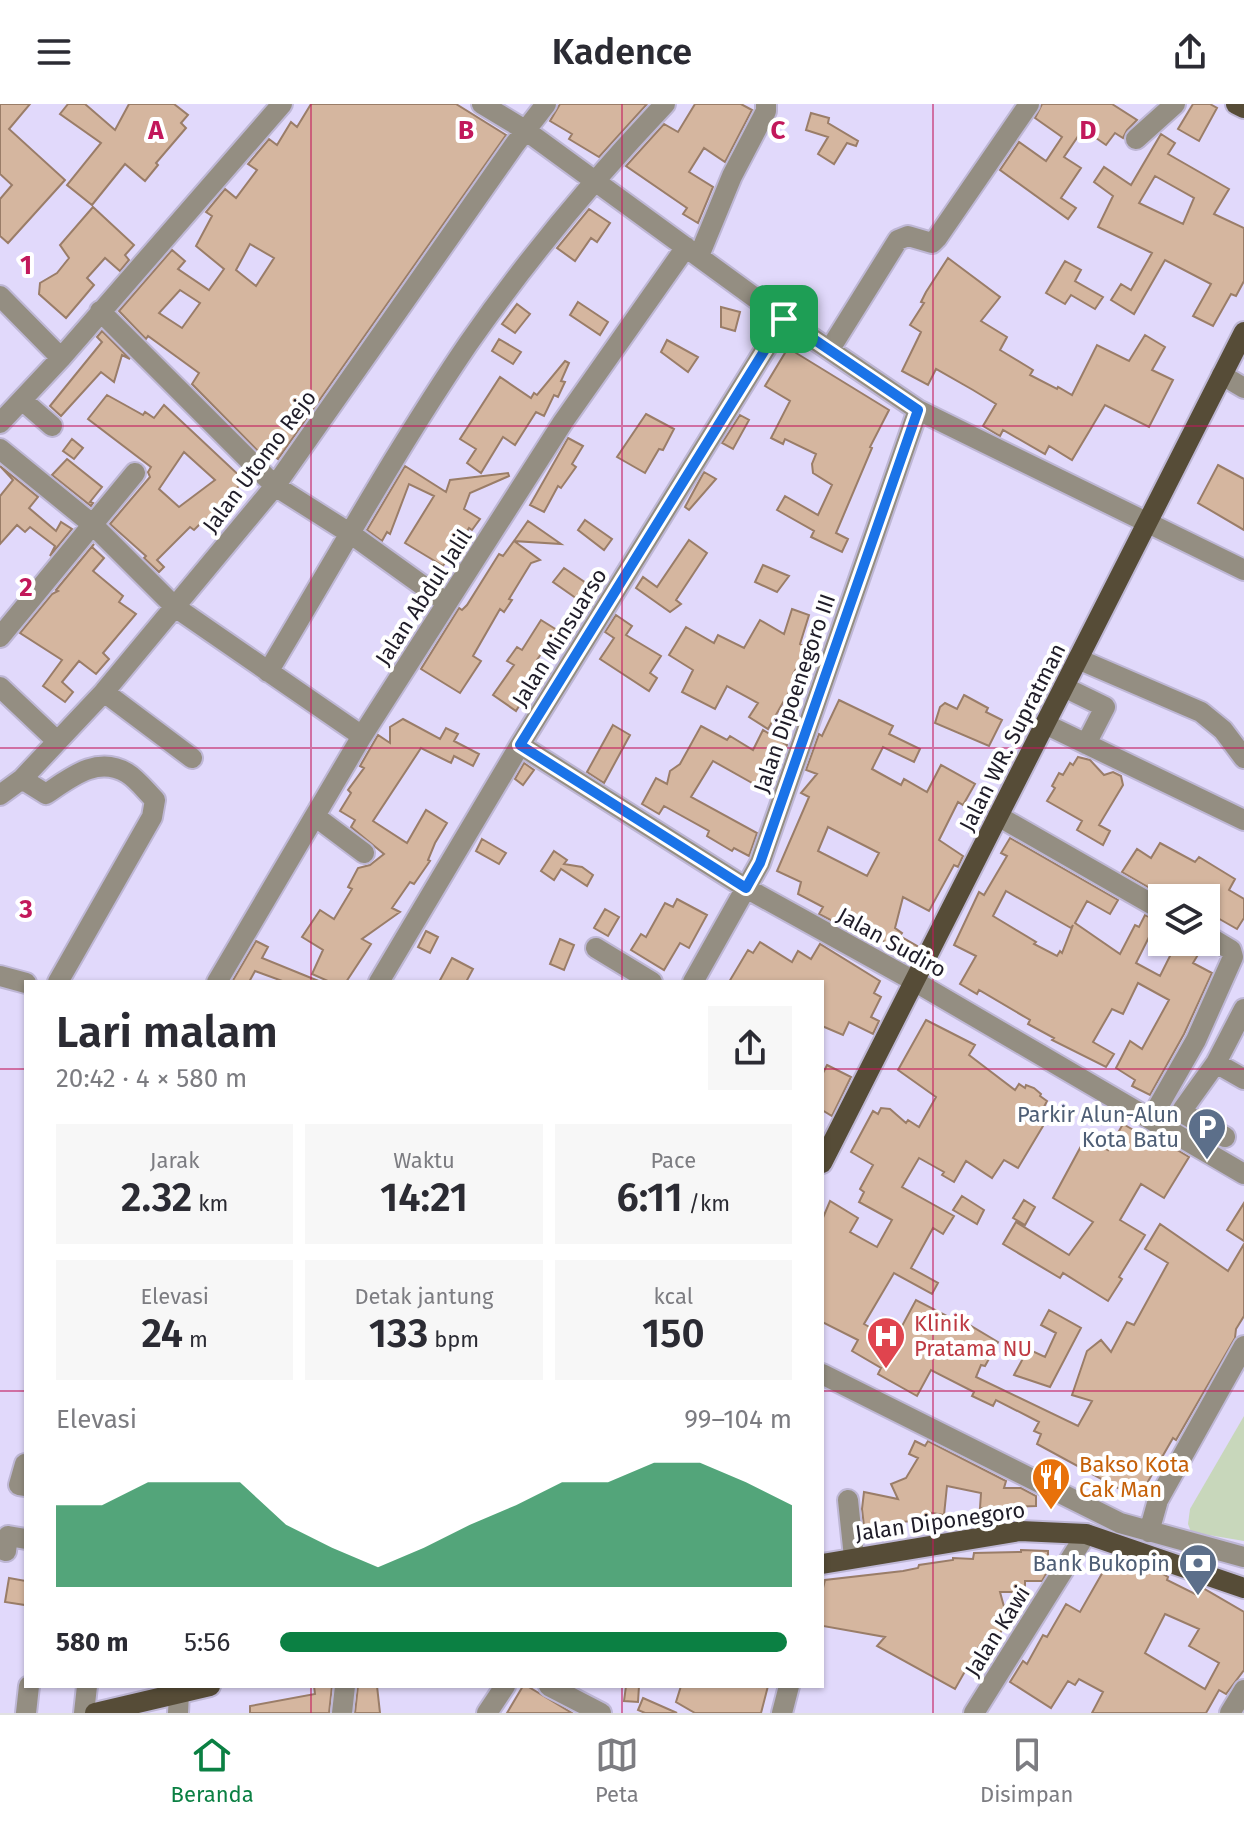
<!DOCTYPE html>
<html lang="id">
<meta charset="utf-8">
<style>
:root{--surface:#fff;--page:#f7f7f7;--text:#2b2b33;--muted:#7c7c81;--line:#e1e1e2;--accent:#0b8043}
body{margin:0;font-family:"Fira Sans",sans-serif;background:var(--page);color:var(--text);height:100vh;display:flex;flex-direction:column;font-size:30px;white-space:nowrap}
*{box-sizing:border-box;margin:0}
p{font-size:26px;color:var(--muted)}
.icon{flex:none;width:44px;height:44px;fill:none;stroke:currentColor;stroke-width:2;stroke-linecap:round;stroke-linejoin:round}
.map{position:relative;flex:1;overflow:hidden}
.sheet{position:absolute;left:24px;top:876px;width:800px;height:708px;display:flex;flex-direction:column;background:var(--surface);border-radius:0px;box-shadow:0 2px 6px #0004}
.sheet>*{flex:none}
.tools{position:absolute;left:1148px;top:780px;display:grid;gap:16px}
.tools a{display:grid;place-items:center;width:72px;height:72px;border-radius:0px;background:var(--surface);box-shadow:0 2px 6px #0004;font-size:40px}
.pin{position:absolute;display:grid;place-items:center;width:68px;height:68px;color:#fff;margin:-34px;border-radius:16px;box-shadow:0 4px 12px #0006}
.round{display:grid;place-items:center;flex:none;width:84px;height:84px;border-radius:0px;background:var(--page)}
.summary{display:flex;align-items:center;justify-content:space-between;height:136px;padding:0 32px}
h1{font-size:44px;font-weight:600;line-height:60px}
.figures{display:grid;grid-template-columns:repeat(3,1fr);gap:12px;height:136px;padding:8px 32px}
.figures div{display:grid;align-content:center;border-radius:0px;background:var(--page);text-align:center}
.figures b{font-size:40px;font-weight:600}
.figures small{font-size:22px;font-weight:400}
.figures p{font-size:22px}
.chart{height:224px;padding:16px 32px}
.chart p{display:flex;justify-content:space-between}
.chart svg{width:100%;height:144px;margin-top:8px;fill:var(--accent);opacity:.7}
ul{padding:0 32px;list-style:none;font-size:26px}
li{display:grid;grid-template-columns:128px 96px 1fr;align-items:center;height:60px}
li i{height:20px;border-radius:10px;background:var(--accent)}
header{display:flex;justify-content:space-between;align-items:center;height:104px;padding:0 32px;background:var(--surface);font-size:36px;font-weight:600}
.menu{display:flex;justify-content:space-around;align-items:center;height:112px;border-top:2px solid var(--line);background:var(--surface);font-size:22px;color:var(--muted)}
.menu a{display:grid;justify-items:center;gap:4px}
.menu .active{color:var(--accent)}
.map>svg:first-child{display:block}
.park{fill:#c8d7bb}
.building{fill:#d5b69f;stroke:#9a7d68;stroke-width:2;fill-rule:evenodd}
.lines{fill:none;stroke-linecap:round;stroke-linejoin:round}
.minor-casing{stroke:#beb7d5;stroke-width:24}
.major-casing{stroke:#beb7d5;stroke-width:24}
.minor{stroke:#948e82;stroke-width:20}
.major{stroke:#564c37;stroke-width:20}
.route-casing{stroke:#fff;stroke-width:16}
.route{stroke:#1a73e8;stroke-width:10}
.grid{fill:none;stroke:#c2185b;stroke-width:2;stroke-opacity:0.55}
.labels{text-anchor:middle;stroke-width:8;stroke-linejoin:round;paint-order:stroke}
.street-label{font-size:22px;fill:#1f1c28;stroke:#fff}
.service-label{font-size:22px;fill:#4e5e75;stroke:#fff;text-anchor:end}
.health-label{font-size:22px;fill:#be3a42;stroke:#fff;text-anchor:start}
.food-label{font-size:22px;fill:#c56008;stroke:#fff;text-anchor:start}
.grid-label{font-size:26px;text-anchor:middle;font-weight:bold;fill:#c2185b;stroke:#fff;stroke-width:8;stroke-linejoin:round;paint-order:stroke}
</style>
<header><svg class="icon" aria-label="menu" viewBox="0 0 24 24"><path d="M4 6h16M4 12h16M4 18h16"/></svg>Kadence<svg class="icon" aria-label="share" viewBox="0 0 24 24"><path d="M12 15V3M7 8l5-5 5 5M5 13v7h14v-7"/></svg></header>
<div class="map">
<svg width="1244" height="1609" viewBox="0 0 1244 1609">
<rect width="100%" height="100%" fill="#e1d9fb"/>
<path class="park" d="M1244 1312V1437L1191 1428 1188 1420 1190 1405Z"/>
<path class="building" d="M0 0H30L9 25 65 76 8 139 0 132V95L12 81 0 70Z
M68 0H85L115 26 129 0H174L188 11 181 19 186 24 156 59 158 61 145 77 125 60 92 101 67 81 101 39 60 10Z
M311 0H456L506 31 278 355 270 349 266 355 192 280 199 269 148 232 146 235 119 207 172 146 185 157 178 165 209 186 224 165 196 142 212 112 206 108 225 85 236 94 257 66 248 60 269 35 277 41 291 18 297 23ZM250 140 274 154 256 182 236 166ZM180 186 200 199 182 224 159 209Z
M560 0H647L599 53 569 35 572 30 550 17Z
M695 0H741L752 6 725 58 704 44 689 68 713 83 698 119 683 110 687 104 626 62 664 20 678 28Z
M1042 0H1112L1137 16 1127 26 1123 34 1115 29 1106 41 1083 25 1064 53 1081 64 1061 94 1076 104 1068 115 1000 66 1019 38 1046 57 1062 33 1035 14Z
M1193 0H1210L1217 4 1199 37 1178 25Z
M811 9 829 14 828 19 858 37 856 42 847 39 834 60 818 50 828 33 806 26Z
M1161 30 1175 39 1168 50 1229 85 1214 110 1244 124V177L1236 192 1231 190 1213 222 1193 212 1211 180 1165 156 1134 210 1111 196 1121 180 1131 186 1152 149 1098 123 1113 92 1094 78 1104 63 1131 81ZM1155 72 1194 94 1183 120 1139 99Z
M93 103 134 141 125 151 129 156 120 167 105 154 87 174 94 181 66 214 39 190 40 179 57 169 69 154 60 141Z
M589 105 610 119 597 138 591 134 575 157 557 144Z
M948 154 1000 193 981 217 1007 233 1000 246 1033 266 1030 271 1057 285 1058 283 1072 291 1097 241 1129 257 1145 231 1165 243 1152 266 1173 276 1149 323 1105 301 1072 356 1049 342 1045 350 1003 326 1000 332 983 322 996 300 973 286 936 265 928 281 902 267 921 228 910 221 924 199 921 198 926 188Z
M1065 157 1081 166 1075 177 1103 193 1095 205 1071 191 1065 200 1046 189Z
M578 198 608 218 600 231 570 211Z
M517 200 530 210 515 229 502 220Z
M721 203 740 208 735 227 721 223Z
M102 227 130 255 122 251 114 278 101 268 61 312 50 302 102 238 97 233Z
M499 235 521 248 513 260 492 247Z
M667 236 698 253 688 268 661 248Z
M788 244 889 306 870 343 872 344 836 429 848 435 842 448 811 433 814 427 777 406 785 392 818 411 832 381 813 369 812 360 816 350 785 335 783 340 771 334 790 297 765 282Z
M565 257 569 259 561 277 565 278 558 293 554 291 544 312 536 308 515 341 503 333 481 369 467 359 476 345 460 335 500 273 531 294 534 289 537 291Z
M107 291 143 311 145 308 154 314 164 301 244 376 206 420 203 417 194 426 190 423 157 456 164 463 159 468 144 454 146 452 110 420 150 373 148 368 151 363 88 315ZM184 348 215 376 179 403 159 385Z
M646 310 674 325 663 346 659 345 645 369 617 353Z
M740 311 749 316 733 345 722 339Z
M568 334 583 342 572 360 576 363 561 384 558 382 544 408 530 401Z
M72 335 83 344 74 355 63 347Z
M67 355 102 383 90 398 93 399 91 402 52 371Z
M1218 361 1244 375V426L1198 399Z
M0 362 38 393 29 404 56 427 61 418 72 425 50 452 55 442 30 423 25 428 17 421 0 440V392L13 376Z
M405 362 446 388 450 376 508 369 509 372 470 389 464 405 480 415 472 426 469 424 454 450 451 449 443 462 405 439 434 392 409 380 390 430 387 428 382 437 367 426Z
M704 368 716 375 689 406 685 403Z
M585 416 612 435 604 446 578 426Z
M528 417 561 440 514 437Z
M689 436 707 449 676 496 681 500 670 508 636 484 643 473 657 483Z
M514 437 540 456 531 459 509 495 512 496 504 508 500 505 473 552 481 557 460 589 421 565 459 504 462 506 467 501 499 450 503 452Z
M94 440 92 443 104 454 93 467 123 492 119 498 136 510 103 549 109 555 96 570 79 557 62 578 73 588 65 598 43 582 62 556 20 529 52 490 58 487 56 486Z
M763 461 789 472 777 488 755 478Z
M564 464 586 479 580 497 553 478Z
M792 505 809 511 800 540 808 545 793 570 800 573 792 587 790 586 768 625 749 613 758 599 727 582 715 605 682 588 693 566 669 551 686 523 714 539 718 531 744 544 760 516 784 530Z
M616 511 632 522 626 531 661 552 650 569 657 574 649 587 600 555 614 534 605 528Z
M541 516 557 526 537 556 544 561 516 607 493 591 514 561 507 557 517 543 522 546Z
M964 591 988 604 986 608 1002 616 989 642 935 619 940 603 945 599 957 605Z
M839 596 893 622 889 630 920 645 914 658 883 643 872 665 901 681 904 675 927 688 941 661 975 680 963 701 958 698 939 736 963 752 958 763 954 761 929 807 903 793 895 824 902 829 900 832 917 842 912 853 909 851 906 857 893 849 896 844 847 817 844 823 819 810 823 803 798 790 801 778 777 767 809 693 801 689 817 670 806 666 819 630 822 632ZM828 723 879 749 867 772 818 747Z
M403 615 440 635 446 624 458 630 454 637 479 650 473 662 454 652 451 659 421 644 373 717 407 739 426 706 447 719 435 739 428 756 430 757 414 780 410 778 392 804 400 808 362 835 371 840 346 878H330L312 870 323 846 302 833 320 806 334 815 352 785 348 783 358 764 370 761 384 750 351 723 355 716 340 707 351 689 348 686 364 664 360 662 378 631 390 639V623Z
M613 621 630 631 604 679 587 668Z
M701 622 727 636 730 632 753 646 763 626 787 641 783 654 777 658 761 684 713 657 691 693 757 729 749 752 734 744 732 747 707 732 709 727 664 702 659 710 642 700 656 674 667 680 670 667 680 660Z
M1078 653 1090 656 1104 671 1113 668 1121 672 1123 681 1099 721 1110 727 1103 741 1077 726 1082 717 1047 697 1055 684 1052 682 1059 669 1063 671 1070 659 1073 661Z
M524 659 534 666 523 681 515 675Z
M1010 734 1118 796 1110 810 1087 797 1075 819 1120 850 1135 821 1139 823 1145 811 1162 819 1155 833 1150 831 1136 859 1160 872 1177 838H1195L1202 844 1193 859 1212 869 1184 930 1150 991 1132 982 1135 976 1116 964 1130 937 1142 945 1169 896 1138 879 1123 910 1112 905 1093 938 1114 950 1106 963 1052 936 1054 934 1028 920 1030 916 979 886 977 890 960 880 976 852 954 841 979 788 984 791 1007 752 1001 749ZM1006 787 1071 824 1073 821 1062 849 1060 847 1057 852 1034 840 1036 838 993 812Z
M482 735 506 749 499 760 476 747Z
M1160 739 1195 758 1199 753 1235 775 1229 786 1244 795V814L1237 825 1209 809 1218 794H1186L1174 787 1170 794H1167L1122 768 1137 745 1151 754Z
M554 747 567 756 564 760 582 763 593 771 587 782 561 765 554 776 541 767Z
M677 795 707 811 689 844 680 839 664 866 631 846 641 830 646 833 665 799 673 803Z
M605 805 619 813 608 832 594 824Z
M426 827 438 833 430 849 418 843Z
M560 835 574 841 564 866 550 860Z
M256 837 268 843 262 854 321 878H285L255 867 249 878H232Z
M760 838 792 858 798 847 811 855 820 840 880 877 874 889 881 893 871 913 879 917 873 930 849 918 843 931 822 922V878H729L748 846 753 849Z
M452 854 473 865 466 878H439Z
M926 916 975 941 969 951 1015 986 1019 980 1025 984 1026 981 1034 984 1041 990 1040 992 1047 997 1042 1007 1049 1012 1018 1064 1004 1056 992 1074 966 1057 954 1078 942 1071 944 1068 919 1054 902 1083 954 1112 943 1130 933 1124 911 1164 938 1179 932 1190 894 1169 864 1220 894 1237 916 1196 970 1224 971 1222 998 1238 985 1262 981 1261 976 1273 1078 1322 1092 1297 1072 1291 1087 1247 1101 1236 1111 1248 1127 1218 1134 1221 1168 1159 1145 1145 1160 1120 1228 1167 1244 1140V1212L1236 1225 1235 1234 1176 1336 1173 1334 1138 1395 1037 1340 1041 1330 1034 1327 1039 1318 996 1296 993 1302 972 1292 974 1288 931 1266 917 1292 878 1270 881 1264 852 1247 858 1236 822 1218V1116L830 1097 858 1114 850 1128 877 1143 892 1116 859 1098 864 1088 860 1085 873 1061 851 1048 873 1007 878 1010 881 1004 890 1005 906 1019 908 1016 919 1023 936 993 898 966Z
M827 961 851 973 832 1012 822 1006V971Z
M1123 1020 1144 1032 1147 1028 1189 1053 1164 1094 1141 1080 1120 1116 1145 1131 1119 1173 1122 1175 1108 1197 1063 1169 1060 1174 1003 1140 1016 1118 1069 1151 1093 1118 1053 1094 1086 1033 1108 1046Z
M962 1092 984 1106 977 1120 953 1106Z
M1024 1096 1035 1103 1025 1121 1013 1114Z
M1244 1099V1137L1227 1126Z
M1049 1206 1081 1224 1050 1283 1014 1271 1028 1245 1045 1253 1056 1229 1041 1221Z
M915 1337 925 1342 928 1337 1006 1377 1004 1384H1021L1036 1392V1402L980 1404 981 1389 947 1382 944 1411 932 1409V1414L921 1416 864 1422 862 1405 864 1388 898 1395 891 1380 906 1374 918 1354 909 1350Z
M1021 1446 1048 1447V1453H1052V1460L1042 1477H1025V1488H1000L1006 1510 1009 1512 992 1545 981 1539 955 1585 877 1542 885 1533 823 1522 822 1488 825 1476 903 1467 918 1464 919 1461 953 1456V1454L973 1455 974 1449 1021 1448Z
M1112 1452 1161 1469 1168 1473 1167 1476 1197 1491 1201 1483 1244 1508V1566L1226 1590 1219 1586 1206 1609H1092L1103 1588 1079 1575 1075 1581 1068 1577 1051 1604 1010 1578 1023 1557 1027 1560 1043 1531 1047 1533 1066 1500 1080 1508ZM1165 1510 1199 1525 1189 1542 1219 1559 1205 1585 1145 1549Z
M9 1474 26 1477 25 1501 5 1498Z
M314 1582H332L329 1609H250V1602L315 1590Z
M358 1582H377L380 1609H355Z
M523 1582H527L572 1609H507Z
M626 1582H639L638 1598 624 1597Z
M681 1582H768L761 1609H695L676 1598Z
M643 1594 677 1609H645L638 1606Z"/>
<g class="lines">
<g class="minor-casing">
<path id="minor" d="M482 0 525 26 784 215 918 306 1244 466
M1136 35 1175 0
M699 152 732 72 766 7V0
M0 192 61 254
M100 207 275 382 351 430 447 499
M830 245 898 136 908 132 932 139 937 134 1029 0
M1222 271 1244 284
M22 296 52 322
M0 319 61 254 282 0
M0 345 92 420 175 503 362 632
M0 533 135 369
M1078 555 1201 608 1223 626 1244 654
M268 568C334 458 396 346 468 240 527 155 594 75 665 0
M0 583 57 637
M1064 583 1105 603 1086 640
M104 588 192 654
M1045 620 1244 716
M520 641 746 784 914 877 1244 1070
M22 675 46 690C70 674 97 651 127 669 137 675 146 687 155 696L152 713 58 878
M0 691 22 675 104 588 275 382 515 40 546 0
M998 712 1162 806
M316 713 364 749
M596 844 652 878
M0 872 26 879
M217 878 362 632 563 318 686 143
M379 878 520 641 784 215
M693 878 760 759 918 306
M1216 959 1244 975
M1151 1015 1196 936 1233 853 1231 846 1206 831
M1225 1033 1186 1011 1183 1005 1216 959 1244 905
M822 1270 1120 1419 1244 1453
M25 1360 19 1381 26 1382
M848 1396 854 1453
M1149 1428 1158 1396 1244 1242
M0 1445 6 1447 8 1432 26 1435
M549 1582 601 1609
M26 1609 29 1582
M84 1609 87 1582
M178 1609 179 1589
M342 1609 345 1582
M487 1609 505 1582
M782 1609 789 1582
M974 1609 1086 1430
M1230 1609 1244 1586"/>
</g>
<g class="major-casing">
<path id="major" d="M1236 0 1244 4
M822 1059 1244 228
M822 1460 1020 1427 1086 1430 1244 1484
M95 1609 210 1582"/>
</g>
<use href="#minor" class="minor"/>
<use href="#major" class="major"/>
</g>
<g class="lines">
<g class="route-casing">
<path id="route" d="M784 215 918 306 760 759 746 784 520 641Z"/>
</g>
<use href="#route" class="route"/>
</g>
<path class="grid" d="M311 0V878M622 0V878M933 0V1609M0 322H1244M0 644H1244M0 965H26M822 965H1244M0 1287H26M822 1287H1244M311 1582V1609M622 1582V1609"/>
<defs>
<g id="parking-pin" transform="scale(2)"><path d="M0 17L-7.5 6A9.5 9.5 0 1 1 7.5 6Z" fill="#5c6f8a" stroke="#fff"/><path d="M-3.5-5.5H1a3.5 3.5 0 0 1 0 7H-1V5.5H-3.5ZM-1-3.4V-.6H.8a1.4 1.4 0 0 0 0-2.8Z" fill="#fff"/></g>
<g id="hospital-pin" transform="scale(2)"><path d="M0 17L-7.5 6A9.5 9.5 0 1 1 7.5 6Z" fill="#e0444e" stroke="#fff"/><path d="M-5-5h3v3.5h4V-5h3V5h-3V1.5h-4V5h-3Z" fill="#fff"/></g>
<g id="restaurant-pin" transform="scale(2)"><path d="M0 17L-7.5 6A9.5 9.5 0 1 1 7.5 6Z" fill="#e8710a" stroke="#fff"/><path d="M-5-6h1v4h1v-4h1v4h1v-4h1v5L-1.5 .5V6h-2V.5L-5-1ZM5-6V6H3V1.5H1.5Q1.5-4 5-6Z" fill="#fff"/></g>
<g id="bank-pin" transform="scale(2)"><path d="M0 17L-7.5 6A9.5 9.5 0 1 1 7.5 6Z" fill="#5c6f8a" stroke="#fff"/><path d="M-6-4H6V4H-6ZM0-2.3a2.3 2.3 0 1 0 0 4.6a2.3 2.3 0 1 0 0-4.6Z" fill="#fff"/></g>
</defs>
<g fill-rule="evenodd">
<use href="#parking-pin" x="1207" y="1023"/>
<use href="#hospital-pin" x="886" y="1232"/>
<use href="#restaurant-pin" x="1051" y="1373"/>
<use href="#bank-pin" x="1198" y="1459"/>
</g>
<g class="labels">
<g class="street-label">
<text transform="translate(259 357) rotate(-53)" y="8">Jalan Utomo Rejo</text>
<text transform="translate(423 493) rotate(-57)" y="8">Jalan Abdul Jalil</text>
<text transform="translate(559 533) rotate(-58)" y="8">Jalan Minsuarso</text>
<text transform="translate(794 589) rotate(-71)" y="8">Jalan Dipoenegoro III</text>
<text transform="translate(1012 633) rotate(-63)" y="8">Jalan WR. Supratman</text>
<text transform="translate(892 838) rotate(29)" y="8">Jalan Sudiro</text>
<text transform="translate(940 1417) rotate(-8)" y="8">Jalan Diponegoro</text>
<text transform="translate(997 1527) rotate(-58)" y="8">Jalan Kawi</text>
</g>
<g class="service-label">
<text x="1179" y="1018">Parkir Alun-Alun<tspan x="1179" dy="25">Kota Batu</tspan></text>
<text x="1170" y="1467">Bank Bukopin</text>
</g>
<g class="health-label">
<text x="914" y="1227">Klinik<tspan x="914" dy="25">Pratama NU</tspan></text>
</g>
<g class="food-label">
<text x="1079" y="1368">Bakso Kota<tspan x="1079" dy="25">Cak Man</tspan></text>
</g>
</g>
<g class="grid-label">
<text x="156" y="35">A</text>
<text x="466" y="35">B</text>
<text x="778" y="35">C</text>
<text x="1088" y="35">D</text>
<text x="26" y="170">1</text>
<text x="26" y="492">2</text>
<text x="26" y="814">3</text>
</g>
</svg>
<div class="tools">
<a><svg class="icon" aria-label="layers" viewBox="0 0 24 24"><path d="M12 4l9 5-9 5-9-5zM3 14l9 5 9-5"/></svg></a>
</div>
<div class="pin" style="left:784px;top:215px;background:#1e9e55"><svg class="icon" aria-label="arrive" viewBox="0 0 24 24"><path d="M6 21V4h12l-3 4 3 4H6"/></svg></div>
<section class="sheet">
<div class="summary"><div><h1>Lari malam</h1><p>20:42 · 4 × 580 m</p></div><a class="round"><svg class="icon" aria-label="share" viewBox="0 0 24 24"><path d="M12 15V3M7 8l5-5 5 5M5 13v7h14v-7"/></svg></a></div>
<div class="figures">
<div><p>Jarak</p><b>2.32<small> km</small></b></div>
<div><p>Waktu</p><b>14:21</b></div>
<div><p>Pace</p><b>6:11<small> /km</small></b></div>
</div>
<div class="figures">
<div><p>Elevasi</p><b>24<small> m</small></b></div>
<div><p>Detak jantung</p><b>133<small> bpm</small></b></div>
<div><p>kcal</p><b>150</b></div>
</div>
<div class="chart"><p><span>Elevasi</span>99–104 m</p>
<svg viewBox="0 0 160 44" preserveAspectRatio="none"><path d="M0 44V19L10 19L20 12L30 12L40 12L50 25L60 32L70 38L80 32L90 25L100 19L110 12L120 12L130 6L140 6L150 12L160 19V44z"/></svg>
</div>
<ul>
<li><b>580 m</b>5:56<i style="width:99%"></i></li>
</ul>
</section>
</div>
<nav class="menu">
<a class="active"><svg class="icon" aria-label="home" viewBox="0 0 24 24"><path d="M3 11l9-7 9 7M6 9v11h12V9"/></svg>Beranda</a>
<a><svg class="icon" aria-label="map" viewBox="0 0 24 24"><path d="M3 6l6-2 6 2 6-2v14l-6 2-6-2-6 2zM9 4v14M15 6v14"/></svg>Peta</a>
<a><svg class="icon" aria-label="saved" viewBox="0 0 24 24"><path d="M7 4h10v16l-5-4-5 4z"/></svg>Disimpan</a>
</nav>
